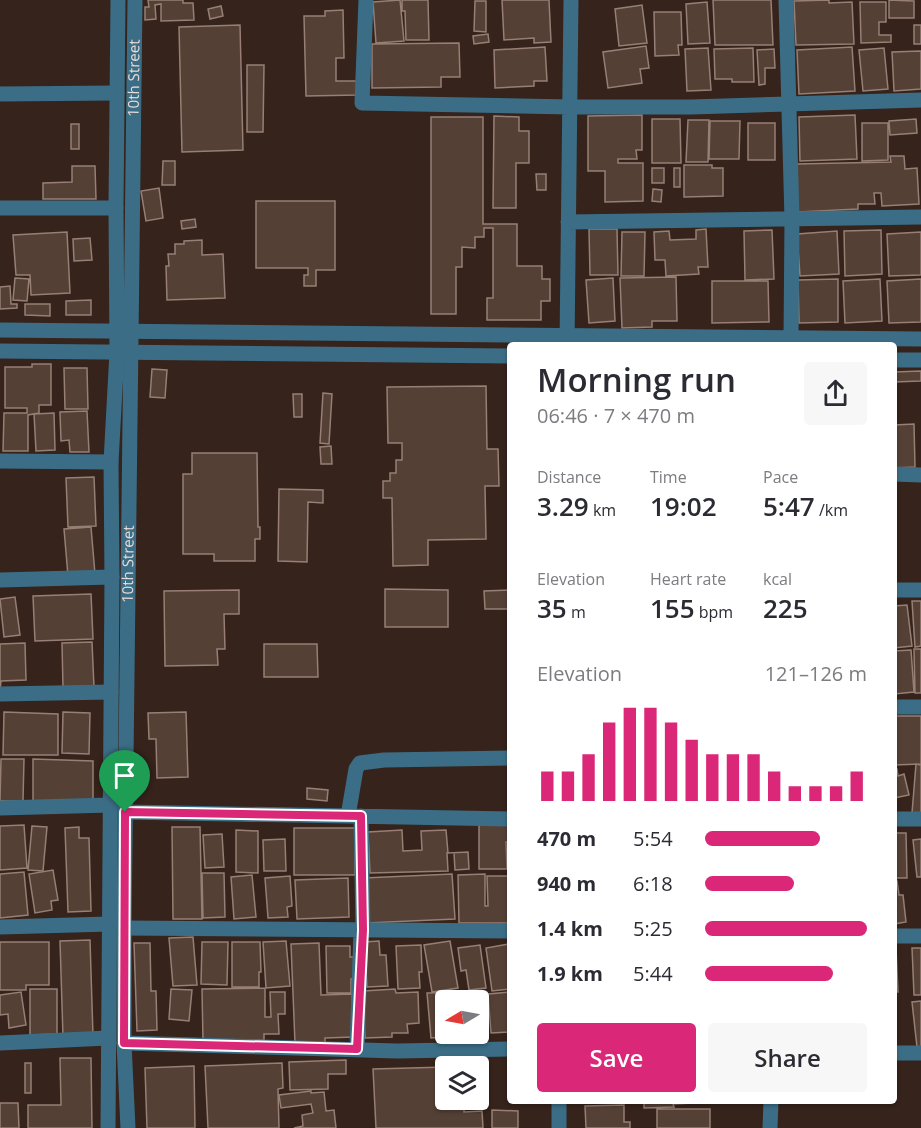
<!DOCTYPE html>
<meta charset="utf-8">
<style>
:root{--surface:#fff;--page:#f7f7f7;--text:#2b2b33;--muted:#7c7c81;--accent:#db2777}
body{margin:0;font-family:"Open Sans",sans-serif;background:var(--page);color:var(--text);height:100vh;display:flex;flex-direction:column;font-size:22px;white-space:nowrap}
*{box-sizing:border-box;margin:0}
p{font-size:20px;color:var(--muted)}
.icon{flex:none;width:33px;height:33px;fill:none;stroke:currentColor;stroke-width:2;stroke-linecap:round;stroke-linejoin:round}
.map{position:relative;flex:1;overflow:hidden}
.details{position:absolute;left:507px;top:342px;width:390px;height:762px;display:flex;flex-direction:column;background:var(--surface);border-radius:6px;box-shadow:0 2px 4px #0004}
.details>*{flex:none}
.needle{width:39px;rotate:260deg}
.buttons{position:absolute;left:435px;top:990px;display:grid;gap:12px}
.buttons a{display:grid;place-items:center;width:54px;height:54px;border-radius:6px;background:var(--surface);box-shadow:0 2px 4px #0004;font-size:30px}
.pin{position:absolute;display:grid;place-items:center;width:51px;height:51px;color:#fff;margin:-62px -26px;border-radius:50% 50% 50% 0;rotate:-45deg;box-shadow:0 0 6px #0007}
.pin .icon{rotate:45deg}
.round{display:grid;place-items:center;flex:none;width:63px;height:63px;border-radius:6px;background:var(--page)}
.overview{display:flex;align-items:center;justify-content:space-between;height:102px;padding:0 30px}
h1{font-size:33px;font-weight:600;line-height:45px}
.metrics{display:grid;grid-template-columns:repeat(3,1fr);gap:9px;height:102px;padding:6px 30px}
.metrics div{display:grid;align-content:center}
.metrics b{font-size:26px;font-weight:600}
.metrics small{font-size:16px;font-weight:400}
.metrics p{font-size:16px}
.chart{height:168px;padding:12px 30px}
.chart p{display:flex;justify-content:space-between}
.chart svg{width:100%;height:108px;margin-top:6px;stroke:var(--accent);stroke-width:6}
.button{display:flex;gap:12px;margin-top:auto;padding:12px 30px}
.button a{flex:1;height:69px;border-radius:6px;background:var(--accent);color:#fff;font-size:24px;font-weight:600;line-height:69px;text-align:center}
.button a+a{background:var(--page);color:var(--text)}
ul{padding:0 30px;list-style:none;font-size:20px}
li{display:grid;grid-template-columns:96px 72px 1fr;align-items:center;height:45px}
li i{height:15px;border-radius:8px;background:var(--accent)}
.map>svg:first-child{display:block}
.building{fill:#554036;stroke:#977f75;stroke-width:1.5}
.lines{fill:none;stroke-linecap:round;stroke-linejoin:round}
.minor{stroke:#3b6e86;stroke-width:15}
.tertiary{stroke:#3b6e86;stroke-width:15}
.route-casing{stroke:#fff;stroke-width:12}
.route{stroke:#db2777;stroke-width:8}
.labels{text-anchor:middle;stroke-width:5;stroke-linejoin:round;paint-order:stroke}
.street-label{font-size:15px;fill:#e9dcd6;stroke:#180f0b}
</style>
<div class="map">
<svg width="921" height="1128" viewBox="0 0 921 1128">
<rect width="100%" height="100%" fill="#36231b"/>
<path class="building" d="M148 0H183V3H193L194 20 161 21V4L155 5 156 19 145 20V7H149Z
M400 0 404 41 376 43 373 2Z
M402 0H428L429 40H406L405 11H402Z
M502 0H549L551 42 534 43V38L504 40Z
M713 0H771L773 45H715Z
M829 0V3L852 2 854 44 796 45 794 1Z
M889 0 914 1V18H889Z
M475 1H486V32L474 31Z
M707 2 710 43 688 44 686 4Z
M860 2H886V22H879V35H891V42L861 43Z
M642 5 647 43 619 46 615 9Z
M221 6 223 16 210 19 208 9Z
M343 10 344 58H336V81H357L358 95 306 96 304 16H325V11Z
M654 12H681L682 45H678L679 55 655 56Z
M240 25 243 150 182 152 179 27Z
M914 25H921V44H914Z
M488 34 489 42 474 44 473 36Z
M459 43 460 77H441V87L372 88V44Z
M646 46 649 68 640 69 642 83 608 88 603 52Z
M545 47 547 81H534V86L495 88 494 50Z
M852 47 855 91 799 94 797 50Z
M708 48 711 90 687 91 685 49Z
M753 48 754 82H732V79H715L714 49Z
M884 48 888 89 863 91 859 50Z
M774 49 775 68H765V84L759 85 757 50Z
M921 51V89L894 91 892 52Z
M247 65H264L263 132H247Z
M642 115V150H636L637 159H618V163H643V201L605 202V171H588V116Z
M855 115 857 159 800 161 799 117Z
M494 116 519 117V131H529V163H516V208H493Z
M431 117H483V224H517V266H542V279H550V301H541V320H487V298H493V228H484V237H475V248L462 247V267H456V314H431Z
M652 119H680L681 163H652Z
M916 119 917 133 890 135 889 121Z
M688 120H709L708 162H686Z
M710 121H740L739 159H709Z
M748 123H775V160H748Z
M862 123H888V160L862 161Z
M71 124H79V149H71Z
M890 156H904L905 169 917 168 919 204 882 206 881 193H874L875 204H858V209L798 212 795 164 891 162Z
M163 161H175V185H162Z
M684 165H712V168H723V196L684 197Z
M72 166H95L96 199H43V183L72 182Z
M652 168H664V183H652Z
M674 168H680V187H674Z
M536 174H546V190H537Z
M159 188 163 218 146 221 141 191Z
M653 189 662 190 661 202 652 201Z
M256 201H335V270H316V286H304V275H308V268H256Z
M195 219 196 227 182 229 181 221Z
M589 229H617L618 275H590Z
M706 229 708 267H698L699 274 666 276 665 260H655L654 232 669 231 670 240 696 239V230Z
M772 230 774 279 745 280 744 231Z
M881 230 882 274 845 276 844 231Z
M837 231 839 274 800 276 797 234Z
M67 232 70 293 31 295 30 275H16L13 235Z
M622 232H645L644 276H621Z
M921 232V275L889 276 887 234Z
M90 238 92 260 74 261 73 239Z
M202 240V255L223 254 225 298 167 300 166 266H169L168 254H175V244H184V241Z
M676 277 677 321H652V327L622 328 620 278Z
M15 278 29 279 27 301 13 300Z
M613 278 615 321 589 323 586 280Z
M838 279V322L799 323 798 280Z
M880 279 882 321 845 323 843 281Z
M921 279V322L889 323 887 281Z
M712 281H768L769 322 712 323Z
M10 286 11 304H17V308L0 309V287Z
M91 300V315H66V301Z
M25 304H50V316L25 315Z
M32 364H51V405H39V413L28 415V451H3L4 413H27V408H5V367H32Z
M64 368H87L88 409H65Z
M152 369 167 370 165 398 150 397Z
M921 371V381L894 382V372Z
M486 386 487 449H498L499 486H485L486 539 428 540V565L393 566 392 498H383V481H390V473H396V460H402V443H388L387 387Z
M323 393 332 394 329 444 320 443Z
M293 394H302V417H294Z
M87 411 89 452H70L69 440 61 441 60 412Z
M54 413 55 450 36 451 34 414Z
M914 424 915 467 894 468V425Z
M331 446 332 464H321L320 447Z
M192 453H257L258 527H260V539H255V561H214V554H183V474H192Z
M94 477 96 526 68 527 66 478Z
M279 489 323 490V503L308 502 307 562 278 561Z
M91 527 95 574 68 576 64 529Z
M385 589 448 590V627H385Z
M239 590V614H224L225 649H217L218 665 165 666 164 591Z
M510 590V609H485L484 591Z
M91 594 93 639 35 641 33 596Z
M15 597 20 635 4 637 0 599Z
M912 601H921V646L915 647Z
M907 605 912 646 894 648V606Z
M92 642 94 687 63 688 62 643Z
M25 643 26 680 1 681 0 691V644Z
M264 644H317L318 677H264Z
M914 649H921V693H915Z
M911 650 914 692 894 694V651Z
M4 712 58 714V755H3Z
M63 712 90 713 89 754 62 753Z
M186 712 188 777 157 778 156 739H149L148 713Z
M894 716H921V764L894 765Z
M1 759H24L23 801H0Z
M33 759 93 761V806H33Z
M916 764 921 765V814L912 813Z
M894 769H897L898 776 904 774 909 795 894 798Z
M307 788 328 790 327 801 307 799Z
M479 824H510V842H506L507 869H479Z
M24 825 27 868 0 870V826Z
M32 826 47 827 43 871 28 870Z
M79 827V838H89L91 911 68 912 65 828Z
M172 827H200L202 919H173Z
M294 828H355V875H294Z
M236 830 258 831V873L236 872Z
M402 830 403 851 422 850 421 831 446 830 448 853 468 852 469 869 455 870 454 853H447L448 871 370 873 368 832Z
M894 833H906L907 878H894Z
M222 834 224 867 205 868 203 835Z
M285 839 286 871H264L263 840Z
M921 839V877H917L913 840Z
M53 870 58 900 51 901 52 910 35 913 29 874Z
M24 872 28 915 0 918V874Z
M202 873H224L225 917 203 918Z
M452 874 455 919 366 923 364 878Z
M485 874V906H488L487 876H510V923H459L458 875Z
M252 875 256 917 234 919 231 877Z
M290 876 292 906 287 907 288 917 268 918 265 878Z
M348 878 349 917 297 919 295 880Z
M894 881H897L899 895H903L906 922 894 924Z
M193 937 197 985 173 986 169 938Z
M90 940 93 1036 63 1037 60 941Z
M286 941 290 986 266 988 263 942Z
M379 941 380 955H386L388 986 367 987 364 942Z
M450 941 458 988 432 992 424 945Z
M0 942H49V985H26V990H0Z
M202 942H228L227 985 201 984Z
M232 942H260L261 972H259V987H232Z
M134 943H150L151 991H156L157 1030 137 1031Z
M319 943 321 995 352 994 353 1037 325 1038V1042L295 1043 291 944Z
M509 944 510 989 492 991 486 948Z
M421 945 422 972H419L420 988 398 989 396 946Z
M480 945 486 988 469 990 466 970 461 971 458 948Z
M326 946H350V957H355V979H351V993H327Z
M912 948H921V995H914Z
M894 949H896L898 992H894Z
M265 988V1017H271L270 992H285V1014H278L279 1034H264V1040L203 1041 202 989Z
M30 989H57V1034L30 1035Z
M171 989 192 990 189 1021 169 1019Z
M395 989 396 993 418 992 419 1023 407 1024 408 1033H392V1037L365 1038 363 991Z
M478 991 483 1032H478V1000H456L455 994Z
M21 992 26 1025 9 1028 8 1014 0 1015V995Z
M453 992 454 1000H446V1034H457V1036L431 1038 427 993Z
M510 992V1032L491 1033 488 994Z
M921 1001V1047H917L912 1002Z
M60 1058H91L92 1128H28V1105H61Z
M346 1060V1074H328V1089L290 1090 289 1062Z
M25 1063H31V1093H25Z
M282 1063 283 1088 278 1089 279 1128H208L205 1066Z
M194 1066 195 1128H147L145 1068Z
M446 1067V1100H464V1112L482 1111 483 1128H376L373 1069Z
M311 1091V1093L324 1092 326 1111 334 1110 336 1128H294L303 1126 302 1115 313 1113 311 1104 281 1108 279 1095Z
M644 1101H694V1103L673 1104 674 1107 644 1108Z
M0 1103H18L19 1128H0Z
M624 1105V1122H630V1128H586L585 1106Z
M657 1109H710V1128H657Z
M492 1110 518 1111V1128H492Z"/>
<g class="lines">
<path class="minor" d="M366 0 362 103 570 107H691L921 100
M786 0 792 219 791 338
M0 94 117 93
M0 208H116
M568 222 921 217
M567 345 571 0
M0 461 111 462
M894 474 921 475
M0 580 112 577
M894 590H921
M0 694 111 692
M894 707H921
M0 808 111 805
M125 812 510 819
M348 816 356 769 360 763 384 760 510 758
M361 816 363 930
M894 819H921
M0 927 110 924
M124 928 510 931
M894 936H921
M0 1043 108 1038
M124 1043 397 1051 510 1049
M357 1049 361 930
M894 1053H921
M559 1101V1128
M770 1128 771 1101"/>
<g class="tertiary">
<path d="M0 330 921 339"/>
<path d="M0 351 510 356"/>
<path d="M894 360H921"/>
<path d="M108 1128 112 577 111 462 117 352 116 208 118 0"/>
<path id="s1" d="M128 1128 124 1043V928L135 0"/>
</g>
</g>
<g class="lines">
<g class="route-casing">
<path id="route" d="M125 812 361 816 363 930 357 1049 124 1043Z"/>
</g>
<use href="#route" class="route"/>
</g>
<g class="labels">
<g class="street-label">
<text dy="5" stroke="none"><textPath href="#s1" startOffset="1050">10th Street</textPath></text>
<text dy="5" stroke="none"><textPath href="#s1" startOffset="564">10th Street</textPath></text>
</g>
</g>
</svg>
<div class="buttons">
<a><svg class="needle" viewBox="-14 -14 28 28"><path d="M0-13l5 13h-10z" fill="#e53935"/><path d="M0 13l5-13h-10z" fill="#7c7c81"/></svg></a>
<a><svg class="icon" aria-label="layers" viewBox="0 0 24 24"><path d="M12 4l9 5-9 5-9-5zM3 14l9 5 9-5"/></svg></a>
</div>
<div class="pin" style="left:125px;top:812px;background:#1e9e55"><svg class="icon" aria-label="arrive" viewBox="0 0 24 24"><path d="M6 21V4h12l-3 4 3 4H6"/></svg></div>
<section class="details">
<div class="overview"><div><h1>Morning run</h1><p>06:46 · 7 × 470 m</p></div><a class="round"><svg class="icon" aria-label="share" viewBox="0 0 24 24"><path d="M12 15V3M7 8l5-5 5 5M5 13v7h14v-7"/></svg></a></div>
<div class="metrics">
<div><p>Distance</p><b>3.29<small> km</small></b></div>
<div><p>Time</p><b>19:02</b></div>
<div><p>Pace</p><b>5:47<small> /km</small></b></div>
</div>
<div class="metrics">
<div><p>Elevation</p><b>35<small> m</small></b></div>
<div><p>Heart rate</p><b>155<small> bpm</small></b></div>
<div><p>kcal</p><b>225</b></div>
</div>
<div class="chart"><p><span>Elevation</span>121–126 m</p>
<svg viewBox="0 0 160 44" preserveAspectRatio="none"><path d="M5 44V32M15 44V32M25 44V25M35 44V12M45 44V6M55 44V6M65 44V12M75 44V19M85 44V25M95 44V25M105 44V25M115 44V32M125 44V38M135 44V38M145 44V38M155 44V32"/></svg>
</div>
<ul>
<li><b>470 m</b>5:54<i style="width:71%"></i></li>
<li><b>940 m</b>6:18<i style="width:55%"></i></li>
<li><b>1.4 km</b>5:25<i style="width:100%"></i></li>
<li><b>1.9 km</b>5:44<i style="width:79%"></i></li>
</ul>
<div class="button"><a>Save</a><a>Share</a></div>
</section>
</div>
